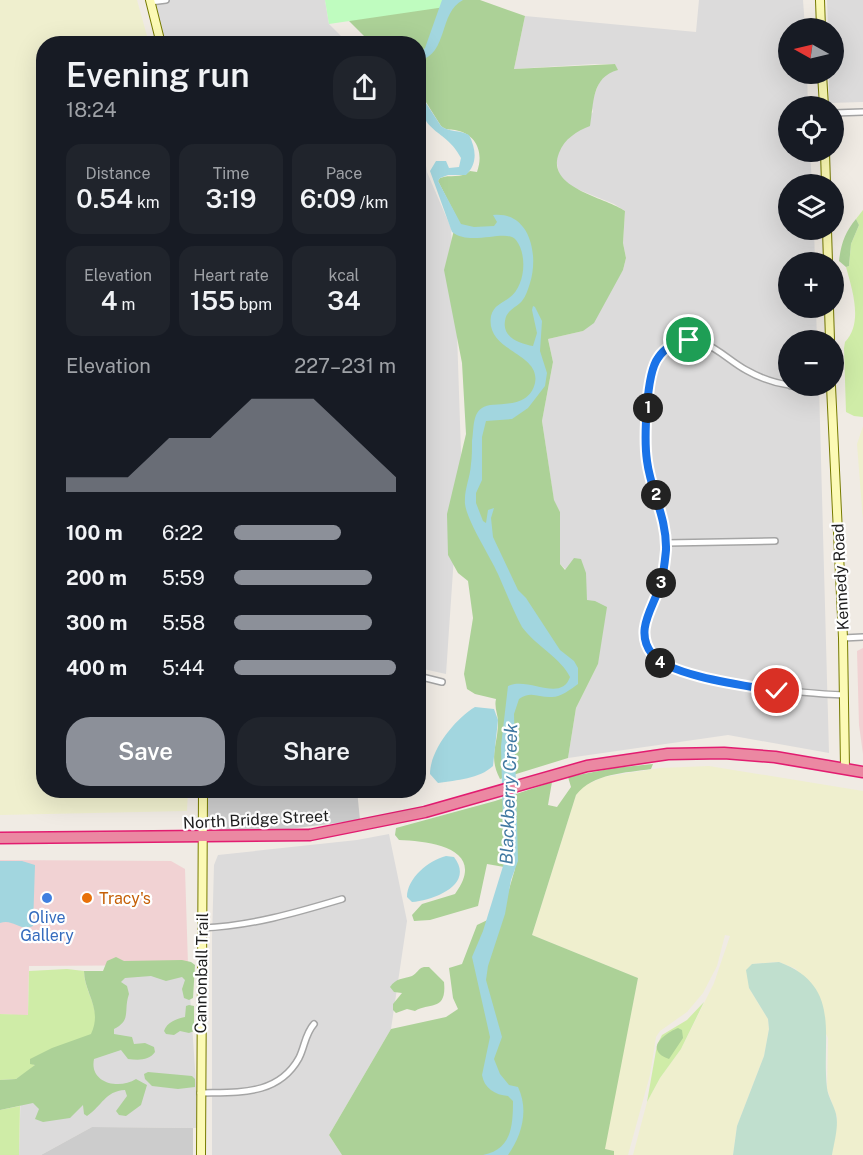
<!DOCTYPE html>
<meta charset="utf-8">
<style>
:root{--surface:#171b24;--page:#20242c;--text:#f1f3f6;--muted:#9ea1a6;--accent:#8c9099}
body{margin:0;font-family:"Public Sans",sans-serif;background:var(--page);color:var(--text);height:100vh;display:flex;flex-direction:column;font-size:22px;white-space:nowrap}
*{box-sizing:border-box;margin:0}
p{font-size:20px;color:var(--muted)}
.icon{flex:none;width:33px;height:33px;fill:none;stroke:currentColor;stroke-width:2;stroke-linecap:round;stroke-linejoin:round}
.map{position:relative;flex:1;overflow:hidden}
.sheet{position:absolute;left:36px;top:36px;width:390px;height:762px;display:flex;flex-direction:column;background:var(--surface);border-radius:24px;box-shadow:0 6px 24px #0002}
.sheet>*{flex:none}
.needle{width:39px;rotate:278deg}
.fabs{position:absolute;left:778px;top:18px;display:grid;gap:12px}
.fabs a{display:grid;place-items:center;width:66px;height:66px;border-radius:50%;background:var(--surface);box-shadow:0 6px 24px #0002;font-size:30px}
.pin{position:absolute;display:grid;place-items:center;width:51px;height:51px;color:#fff;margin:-26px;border:3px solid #fff;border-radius:50%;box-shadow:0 2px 6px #0007}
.km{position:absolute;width:30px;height:30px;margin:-15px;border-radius:50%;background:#222;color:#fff;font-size:16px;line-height:30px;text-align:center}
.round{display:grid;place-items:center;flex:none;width:63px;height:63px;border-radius:24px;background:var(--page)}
.summary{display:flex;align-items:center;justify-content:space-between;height:102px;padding:0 30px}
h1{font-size:33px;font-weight:600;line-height:45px}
.metrics{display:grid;grid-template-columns:repeat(3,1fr);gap:9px;height:102px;padding:6px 30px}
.metrics div{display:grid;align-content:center;border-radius:15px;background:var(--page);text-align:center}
.metrics b{font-size:26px;font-weight:600}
.metrics small{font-size:16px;font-weight:400}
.metrics p{font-size:16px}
.chart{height:168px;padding:12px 30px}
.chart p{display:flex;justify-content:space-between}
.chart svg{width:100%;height:108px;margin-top:6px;fill:var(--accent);opacity:.7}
.cta{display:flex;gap:12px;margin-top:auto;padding:12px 30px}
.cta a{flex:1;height:69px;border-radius:24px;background:var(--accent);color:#fff;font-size:24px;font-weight:600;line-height:69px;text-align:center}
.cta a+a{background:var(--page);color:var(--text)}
ul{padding:0 30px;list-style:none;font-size:20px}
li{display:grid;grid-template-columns:96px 72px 1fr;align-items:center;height:45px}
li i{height:15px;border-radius:8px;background:var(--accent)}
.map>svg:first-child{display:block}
.residential{fill:#dcdbdb}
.commercial{fill:#f1d2d3}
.religious{fill:#ccc}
.farmland{fill:#efefce}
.grass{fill:#cfeca7}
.forest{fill:#acd197}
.wetland{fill:#c0dfce}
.park{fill:#bffcbf}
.water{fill:#a2d6df}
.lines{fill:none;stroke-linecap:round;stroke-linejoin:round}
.street-casing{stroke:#a5a5a5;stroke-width:8}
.secondary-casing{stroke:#777b00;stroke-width:10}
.highway-casing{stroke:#e21c70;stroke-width:13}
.street{stroke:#fff;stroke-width:5}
.secondary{stroke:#fcfab5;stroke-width:8}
.highway{stroke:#eb88a2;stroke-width:10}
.route-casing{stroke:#fff;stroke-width:12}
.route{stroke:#1a73e8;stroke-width:8}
.shop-dot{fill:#3f7fe0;stroke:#fff;stroke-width:2}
.food-dot{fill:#e8710a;stroke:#fff;stroke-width:2}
.labels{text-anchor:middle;stroke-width:4.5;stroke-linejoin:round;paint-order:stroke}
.street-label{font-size:16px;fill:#1e1e1e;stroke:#fff}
.food-label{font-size:16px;fill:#c56008;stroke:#fff;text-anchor:start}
.shop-label{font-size:16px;fill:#366cbe;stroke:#fff}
.water-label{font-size:18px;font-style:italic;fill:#4179a2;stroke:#fff}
</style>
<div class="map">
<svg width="863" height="1155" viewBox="0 0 863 1155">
<rect width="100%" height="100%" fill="#f0ebe4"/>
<path class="residential" d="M154 0H325L329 24 348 43H165Z
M699 0H803L805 28H789V74H807L808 106H789V152H810L812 184H789V230H814L815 262H789V308H816L817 340H789V386H819L829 753 728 735 568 758 576 708 598 664 585 588 560 564V512L554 501 542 421 553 362 548 339 583 331 623 270 626 258 623 243 625 211 614 204 567 185 559 174 556 159 561 146 593 112 591 104 599 83 606 73 617 70 615 64H594L514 69 525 16 696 32Z
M827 0H863V102L829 103V74H834V28H828Z
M418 115 427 172 451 228 457 333 461 453 446 674 419 668Z
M389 834 407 921 391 1029 329 1135 342 1155H212V938L214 865 218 855 357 840Z
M109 965H188L199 1128 92 1127 41 1155H19L21 1082Z"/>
<path class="commercial" d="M863 648V754L859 725 857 651Z
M0 860 171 861 185 869 188 965 29 966 28 1016 0 1014Z"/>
<path class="religious" d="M357 790 360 820 289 829 223 832 213 828 207 813V791Z
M92 1127 193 1128V1155H41Z"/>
<path class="farmland" d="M0 0H137L149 43 44 44V790L188 791 187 811 0 815Z
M863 426V521L857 444Z
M709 766 863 791V1155H832L837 1117 827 1089 828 1038 796 969 779 962 752 964 749 988 768 1019 769 1029 764 1056 737 1126 733 1155H633L647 1102 660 1078 681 1049 714 983 730 936 725 935 717 966 703 993 687 1012 660 1031 656 1037 650 1075 628 1155H614V1151L604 1149 638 978 532 935 576 795 583 786 604 777 660 768Z"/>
<path class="grass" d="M863 210V417L854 416 846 412 844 348 845 342C863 323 853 292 846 267L849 266 851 244 859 225 856 219Z
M67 969 84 971C84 994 103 1008 92 1034L33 1064 35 1066 33 1068 16 1079 0 1080V1014L28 1015 29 971Z
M704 1002 681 1049 660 1078 647 1102 657 1045 662 1035 687 1020Z
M20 1106 19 1155H0V1110Z"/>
<path class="forest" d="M423 0H480L525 16 514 69 615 64 618 70C591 77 594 104 590 126 577 131 564 139 559 153 545 188 604 197 625 211L623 243 626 258 623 270 594 323 583 331 548 339 553 362 542 421 554 500 560 512V564L565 570 574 558 581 559 586 573 587 600 595 601 607 607 598 664 576 708 568 758 500 779C488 756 498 746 498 722 498 714 494 708 496 699L475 694 467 689 464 674 473 618 468 581 458 573 448 555 447 514 466 434 462 363 444 270 457 218 438 181 440 178C450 174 461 179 470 171L477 172C484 153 477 134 455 130 449 129 447 131 441 126L419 91 418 44 371 43 339 11Z
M856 219 859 225 851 244 849 266 846 267 839 261C841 244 845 232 856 219Z
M653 764 651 769C626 773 593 773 576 795L532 935 638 978 605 1149 614 1151V1155H342L329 1135 391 1029 446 1017 458 1009 453 998 449 968 462 964 477 925 502 913 515 869 487 864 478 906 430 920 414 921 412 915 422 904 455 894C488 849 432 841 399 840L395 835 396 828 495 801 552 782 548 805 557 807 571 787 568 777 614 768Z
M116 957 124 961 182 960 191 962 195 965 193 998 189 1000 184 998 182 989 185 980 182 977 166 981 151 976 125 978 121 982 127 986 129 994C123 1011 132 1020 114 1029V1034L132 1037 134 1044 145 1043 154 1047 155 1052C149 1061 138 1060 128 1059L121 1050 94 1059C89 1083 119 1090 136 1079L147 1085 141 1105 126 1116 119 1115 116 1111 127 1096 125 1090C105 1091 102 1106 87 1116L84 1114 83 1105 70 1118 43 1122 35 1119 39 1109 33 1103 0 1110V1080L16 1079 35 1065 30 1064V1059L52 1048 91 1034C103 1008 84 993 84 971H103L107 961Z
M424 967H429L444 982C447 1012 430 1002 415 1011L407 1009 396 1013 393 1010V1004L402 993 394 992 390 987C396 978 403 979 412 976 418 973 417 969 424 967Z
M189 1005 194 1006V1031L189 1033 180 1031 174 1035 166 1034 164 1031C167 1022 176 1019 185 1017L186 1006Z
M678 1028 682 1030 683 1038 669 1059C644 1050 663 1034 678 1028Z
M148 1072 192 1076 195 1079V1087L178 1089 152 1086 145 1079 144 1074Z"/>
<path class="wetland" d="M779 962C843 986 821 1036 827 1088 828 1097 834 1105 836 1114 839 1126 834 1143 832 1155H733L737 1126 764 1056 769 1029 768 1019 749 988 746 970 752 964Z"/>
<path class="park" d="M325 0H444L445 7 329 24Z"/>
<path class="water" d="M442 0H463C438 13 449 53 419 61V54L425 48Z
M418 91 441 126C448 132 460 130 469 135 476 149 478 163 466 175H448L440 178 438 181 461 224 474 227 494 226 497 222 493 215C530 211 539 255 530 283 528 289 526 296 522 301 516 308 506 310 505 321 502 338 521 344 533 346L537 333 532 310 533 306 535 307 542 321 540 351 547 373 545 386 528 408 512 419 486 421 482 437V480L476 493V503L483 521 486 523 488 510 494 508 491 518 493 537 518 590 526 598 560 650 574 661 578 668V684C571 689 561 697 552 697 539 698 531 690 519 699L514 714 518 861 511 880 505 914 488 966 486 980 502 1037 494 1059 500 1074 509 1085 518 1087C529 1110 522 1135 508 1155H483C511 1150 513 1127 513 1101L508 1096C495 1095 484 1088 482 1075L490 1037 472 957 483 931 504 863 501 746 508 686C528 676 561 703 570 677 562 659 535 645 522 627 513 610 506 592 498 574 490 556 467 521 465 504 464 489 470 479 471 464 472 457 472 449 472 441 474 431 472 414 482 408 492 400 528 412 535 383 541 352 485 352 491 316 494 305 501 304 509 298 525 287 528 255 516 240 507 228 471 247 452 232L430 171 436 161H446L449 168 459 167 461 158C446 128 419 135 418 91Z
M475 707 494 709 498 720 493 766C479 779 457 780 438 783L430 774C430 750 455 719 475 707Z
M446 856 454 857C475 884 435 900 412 902L407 897C407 878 429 860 446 856Z
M0 861H22L35 865 33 926C20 932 13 918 0 923Z"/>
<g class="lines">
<g class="street-casing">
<path id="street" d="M150 2 166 0
M834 113 863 112
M789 385C774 383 760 378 746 370 725 359 705 333 678 342 668 346 659 353 655 363 646 382 644 441 647 462 651 489 664 513 666 541 667 554 665 569 661 582 655 606 633 630 652 654 673 682 806 694 844 695
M791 386 831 387
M666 543 775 541
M843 638 863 637
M418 676 442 682
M202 928C251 926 295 913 342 899
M200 1093C238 1092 278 1096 299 1058 305 1046 305 1034 314 1024"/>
</g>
<g class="secondary-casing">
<path id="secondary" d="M150 0 161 44
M820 0 821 28
M822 74 824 106
M825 152 826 184
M827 230 828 262
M829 308 830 340
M831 386 843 638 845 768
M201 1155 203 790"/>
</g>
<g class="highway-casing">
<path id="highway" d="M0 838 310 835 425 812 587 766 668 754 724 753 775 757 863 772"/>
</g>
<use href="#street" class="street"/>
<use href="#secondary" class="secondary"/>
<use href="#highway" class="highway"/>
</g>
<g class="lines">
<g class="route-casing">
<path id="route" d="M689 340C677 342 665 347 658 358 646 374 644 440 647 461 651 492 667 518 666 550 665 560 664 572 661 582 655 606 633 630 652 654 668 676 748 686 777 691"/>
</g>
<use href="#route" class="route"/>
</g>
<circle class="shop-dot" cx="47" cy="898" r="6"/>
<circle class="food-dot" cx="87" cy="898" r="6"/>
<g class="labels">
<g class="street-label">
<text transform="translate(840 577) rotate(-93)" y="6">Kennedy Road</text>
<text transform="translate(256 819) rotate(-3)" y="6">North Bridge Street</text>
<text transform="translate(201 973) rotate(-89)" y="6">Cannonball Trail</text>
</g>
<g class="food-label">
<text x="99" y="904">Tracy's</text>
</g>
<g class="shop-label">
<text x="47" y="923">Olive<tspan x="47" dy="18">Gallery</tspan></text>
</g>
<g class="water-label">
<text transform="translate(509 794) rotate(-88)" y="6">Blackberry Creek</text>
</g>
</g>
</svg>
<div class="fabs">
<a><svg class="needle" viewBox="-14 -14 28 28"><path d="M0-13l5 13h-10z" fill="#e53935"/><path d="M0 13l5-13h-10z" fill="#9ea1a6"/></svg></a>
<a><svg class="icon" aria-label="locate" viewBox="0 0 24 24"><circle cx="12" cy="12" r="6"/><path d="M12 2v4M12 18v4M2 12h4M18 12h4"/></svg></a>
<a><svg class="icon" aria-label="layers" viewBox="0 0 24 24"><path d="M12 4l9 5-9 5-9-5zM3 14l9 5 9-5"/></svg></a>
<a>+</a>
<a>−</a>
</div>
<div class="pin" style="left:689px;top:340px;background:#1e9e55"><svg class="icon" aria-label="arrive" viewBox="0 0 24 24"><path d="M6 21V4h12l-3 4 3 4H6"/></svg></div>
<div class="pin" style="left:777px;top:691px;background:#d93025"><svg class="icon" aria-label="check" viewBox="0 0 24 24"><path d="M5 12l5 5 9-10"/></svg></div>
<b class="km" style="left:648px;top:408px">1</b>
<b class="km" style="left:656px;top:495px">2</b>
<b class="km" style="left:661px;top:583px">3</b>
<b class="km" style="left:660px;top:663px">4</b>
<section class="sheet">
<div class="summary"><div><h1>Evening run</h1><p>18:24</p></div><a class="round"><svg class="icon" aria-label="share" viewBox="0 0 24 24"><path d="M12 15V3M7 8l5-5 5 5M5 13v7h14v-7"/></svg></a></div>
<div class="metrics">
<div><p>Distance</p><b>0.54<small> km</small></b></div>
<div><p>Time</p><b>3:19</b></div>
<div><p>Pace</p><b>6:09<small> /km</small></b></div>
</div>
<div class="metrics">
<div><p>Elevation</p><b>4<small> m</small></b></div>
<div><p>Heart rate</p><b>155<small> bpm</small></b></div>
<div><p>kcal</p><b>34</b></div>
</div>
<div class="chart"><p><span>Elevation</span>227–231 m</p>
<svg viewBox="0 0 160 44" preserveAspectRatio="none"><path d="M0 44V38L10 38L20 38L30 38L40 30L50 22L60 22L70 22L80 14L90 6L100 6L110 6L120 6L130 14L140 22L150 30L160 38V44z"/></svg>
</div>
<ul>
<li><b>100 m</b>6:22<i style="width:66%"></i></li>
<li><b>200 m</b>5:59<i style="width:85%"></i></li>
<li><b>300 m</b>5:58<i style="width:85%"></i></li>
<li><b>400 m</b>5:44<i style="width:100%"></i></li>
</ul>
<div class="cta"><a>Save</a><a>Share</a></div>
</section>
</div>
